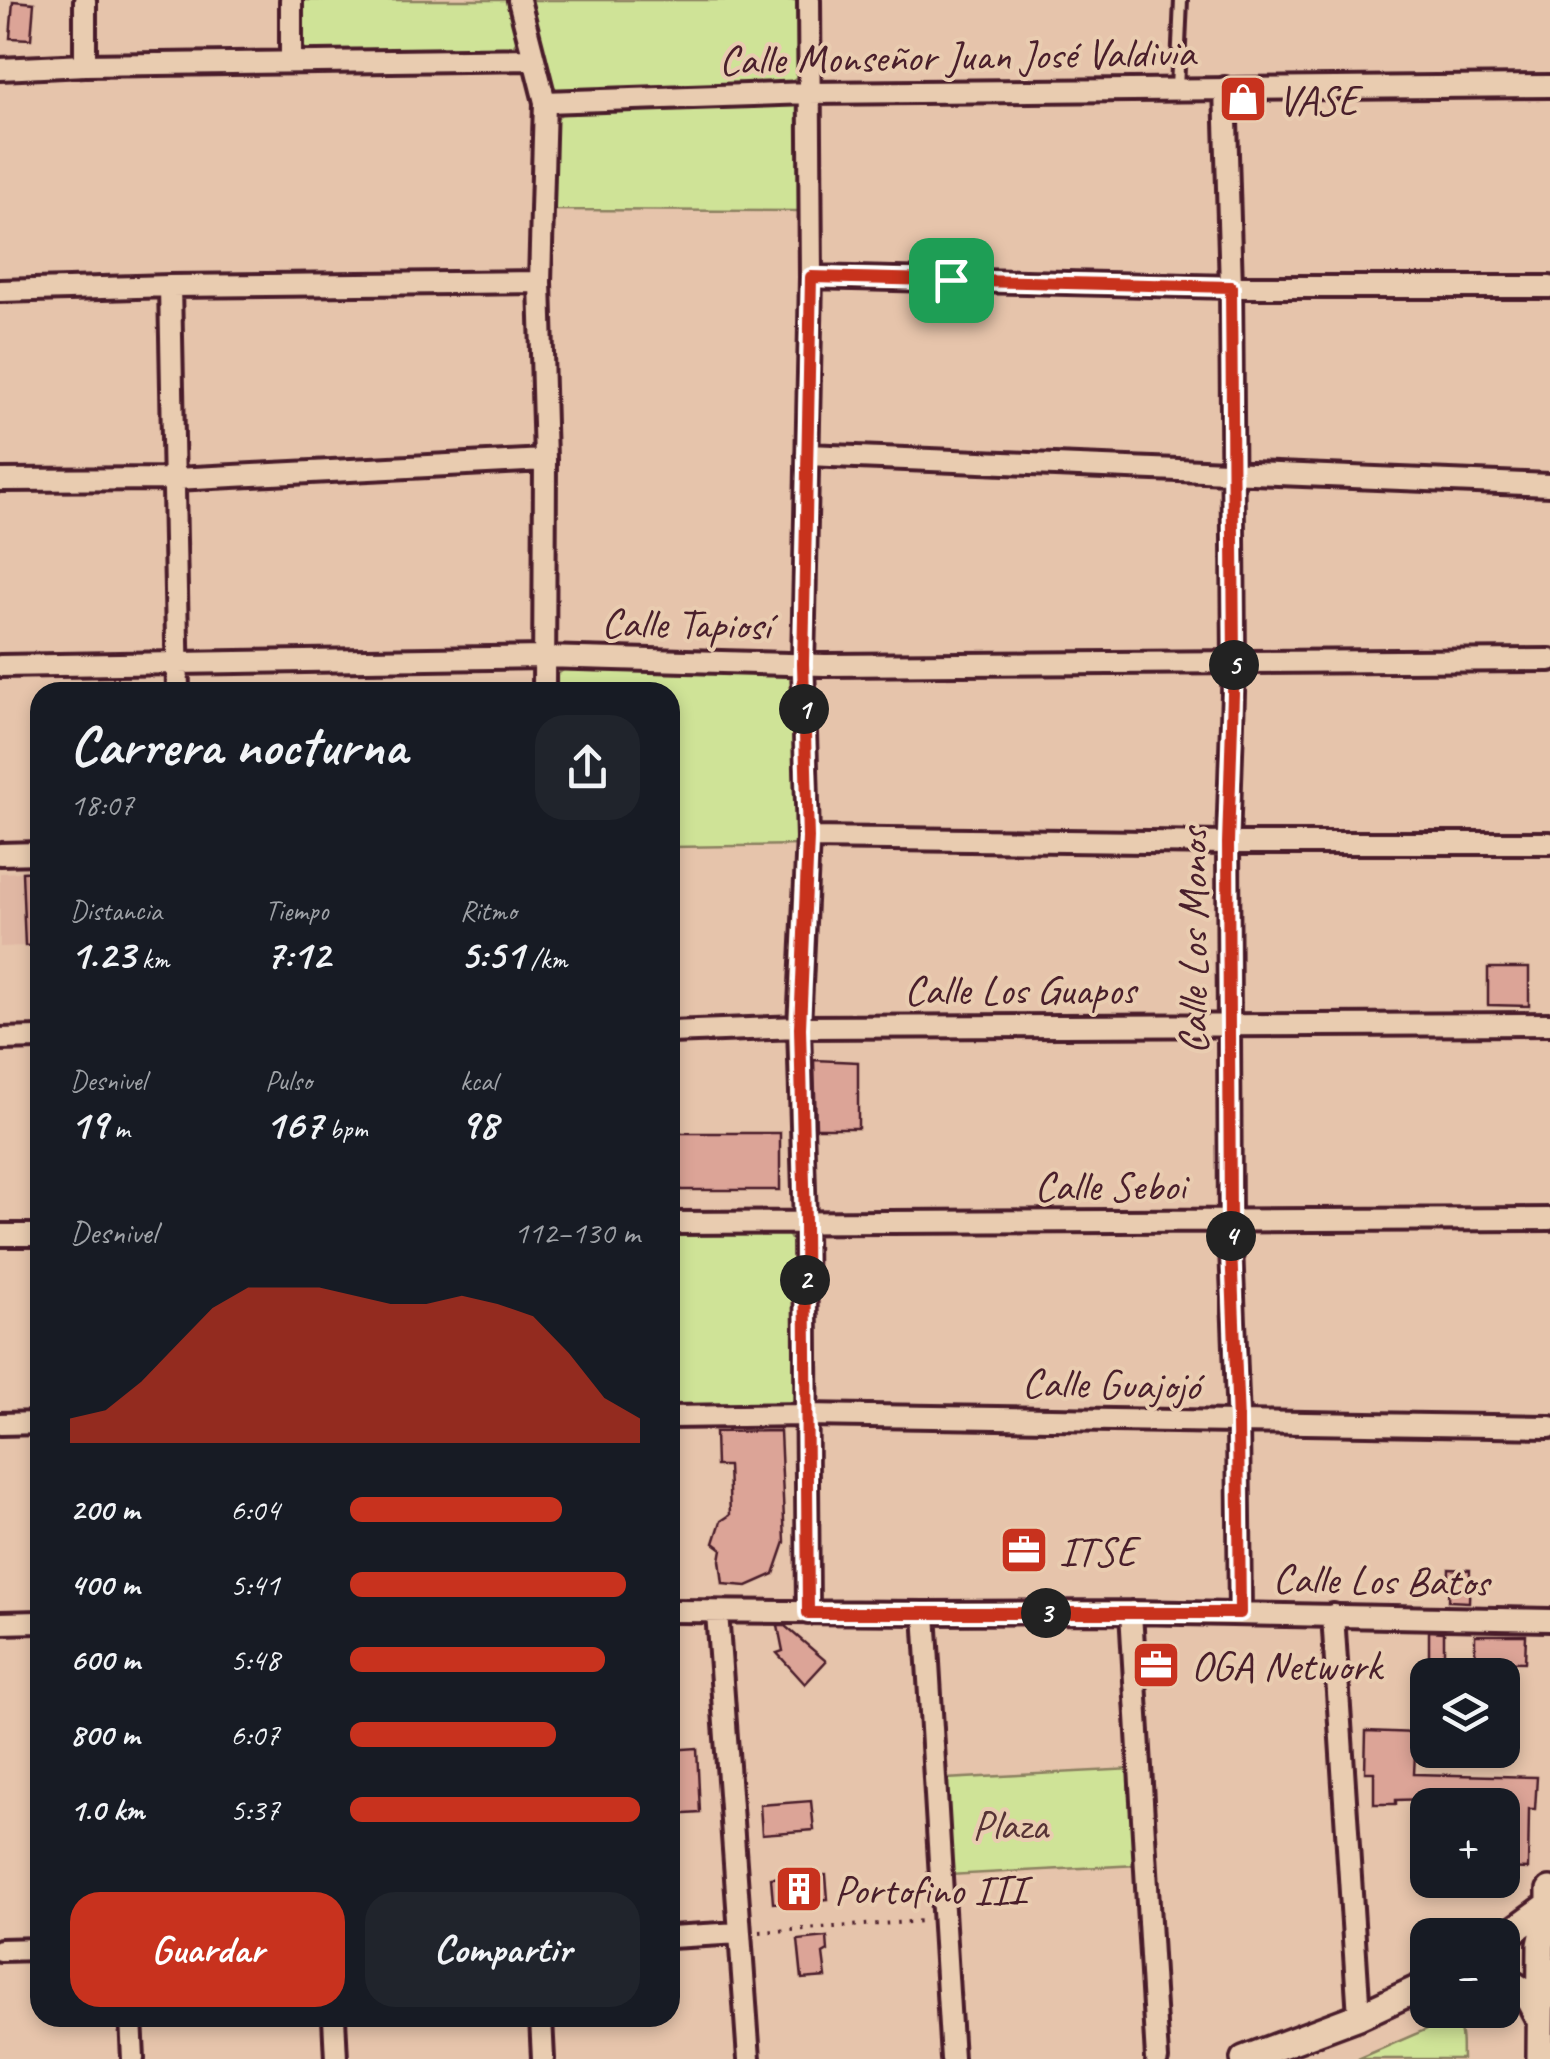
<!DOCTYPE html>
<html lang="es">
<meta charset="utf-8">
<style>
:root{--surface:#171b24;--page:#20242c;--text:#f1f3f6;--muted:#9ea1a6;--accent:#c8321e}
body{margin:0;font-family:Caveat,sans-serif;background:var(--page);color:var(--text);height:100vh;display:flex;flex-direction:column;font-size:38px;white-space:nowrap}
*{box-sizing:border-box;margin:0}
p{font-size:32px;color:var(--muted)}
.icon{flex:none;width:55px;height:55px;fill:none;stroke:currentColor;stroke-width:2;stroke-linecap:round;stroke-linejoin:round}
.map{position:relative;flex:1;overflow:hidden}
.panel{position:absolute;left:30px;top:682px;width:650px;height:1345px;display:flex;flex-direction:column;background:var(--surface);border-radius:30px;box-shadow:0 5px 15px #0003}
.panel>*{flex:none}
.controls{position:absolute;left:1410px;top:1658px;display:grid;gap:20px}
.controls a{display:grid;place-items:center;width:110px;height:110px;border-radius:20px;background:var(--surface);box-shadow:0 5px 15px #0003;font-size:50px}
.pin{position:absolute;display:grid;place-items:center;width:85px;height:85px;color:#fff;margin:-42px;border-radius:20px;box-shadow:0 5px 15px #0006}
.km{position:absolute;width:50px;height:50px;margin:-25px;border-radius:50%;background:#222;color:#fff;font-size:28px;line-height:50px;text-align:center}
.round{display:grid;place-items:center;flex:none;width:105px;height:105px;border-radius:30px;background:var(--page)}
.headline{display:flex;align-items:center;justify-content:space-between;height:170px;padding:0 40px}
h1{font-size:55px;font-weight:600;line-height:75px}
.stats{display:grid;grid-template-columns:repeat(3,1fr);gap:15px;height:170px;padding:10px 40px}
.stats div{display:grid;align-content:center}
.stats b{font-size:42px;font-weight:600}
.stats small{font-size:28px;font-weight:400}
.stats p{font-size:28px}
.chart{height:280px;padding:20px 40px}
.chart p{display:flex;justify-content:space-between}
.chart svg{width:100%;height:180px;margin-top:10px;fill:var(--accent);opacity:.7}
.primary-button{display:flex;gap:20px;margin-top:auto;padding:20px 40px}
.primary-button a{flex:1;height:115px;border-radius:30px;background:var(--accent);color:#fff;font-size:40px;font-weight:600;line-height:115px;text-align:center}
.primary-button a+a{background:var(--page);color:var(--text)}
ul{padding:0 40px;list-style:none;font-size:32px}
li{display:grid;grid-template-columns:160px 120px 1fr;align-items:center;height:75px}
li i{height:25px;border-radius:12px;background:var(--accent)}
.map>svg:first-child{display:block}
.built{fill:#e0b7a3}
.green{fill:#cfe397;stroke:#8c8161;stroke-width:2.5}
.building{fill:#dca497;stroke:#4a1f2b;stroke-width:2.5}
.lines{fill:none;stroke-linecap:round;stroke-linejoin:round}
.service-casing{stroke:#4a1f2b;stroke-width:18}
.minor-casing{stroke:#4a1f2b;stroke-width:28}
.tertiary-casing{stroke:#4a1f2b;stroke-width:32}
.path{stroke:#4a1f2b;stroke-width:4;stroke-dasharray:2.5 8;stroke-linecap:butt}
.service{stroke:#e9ccb0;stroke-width:10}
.minor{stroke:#e9ccb0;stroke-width:20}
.tertiary{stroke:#e9ccb0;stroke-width:25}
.route-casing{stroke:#fff;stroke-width:20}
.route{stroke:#c8321e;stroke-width:12}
.labels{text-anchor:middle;stroke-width:8;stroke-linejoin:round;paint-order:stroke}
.street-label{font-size:42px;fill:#4a1f2b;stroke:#e9ccb0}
.poi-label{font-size:42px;fill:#4a1f2b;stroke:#e9ccb0;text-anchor:start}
.park-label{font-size:42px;fill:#573336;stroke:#e9ccb0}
</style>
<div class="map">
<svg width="1550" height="2059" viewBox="0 0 1550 2059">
<rect width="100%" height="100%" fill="#e6c4ab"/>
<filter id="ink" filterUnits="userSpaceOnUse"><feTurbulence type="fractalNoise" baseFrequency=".01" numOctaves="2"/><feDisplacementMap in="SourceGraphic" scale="20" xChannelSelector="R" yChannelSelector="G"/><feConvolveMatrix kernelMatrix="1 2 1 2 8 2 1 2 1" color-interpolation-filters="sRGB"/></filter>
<g filter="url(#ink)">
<path class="built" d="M22 872 25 946 0 947V873Z"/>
<path class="green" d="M299 0H509L519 37 512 48 504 50 307 52 300 41Z
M527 0H803V73L790 82 573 94 557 90 549 81Z
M790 102 796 103 799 109 800 211 550 210 551 124 561 114Z
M789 665 796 672 802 845 670 847V692H555V676L566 668Z
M780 1230 789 1236 794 1245 796 1397 790 1405 779 1407H670V1231Z
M1132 1769 1137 1865 949 1875 946 1779Z
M1450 2019C1465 2026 1461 2044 1462 2059H1358Z"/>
<path class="building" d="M13 1 34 3 31 39 10 38Z
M40 871V945L25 946 22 872Z
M1488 968H1529V1006L1488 1005Z
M814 1060 858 1062V1128H816Z
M679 1133H780V1190H680Z
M780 1431 785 1542 774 1574 747 1586 723 1584 720 1560 722 1549 714 1543 721 1521 730 1515 728 1466H716L715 1432Z
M1449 1569 1470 1570 1469 1602 1448 1601Z
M778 1626H785L826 1661 805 1684 777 1653 783 1651Z
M1429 1631 1444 1632V1675H1429Z
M1475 1635H1526L1525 1662 1475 1661Z
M1366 1731 1416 1733 1414 1774 1537 1777 1535 1809H1529L1528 1869 1502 1868V1805H1428V1799L1396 1800V1804H1374V1772H1365Z
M697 1748 700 1813 670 1815V1750Z
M811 1801 814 1830 762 1834 760 1805Z
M826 1875 828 1899 773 1903 771 1878Z
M827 1937 828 1951 823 1954 826 1977 802 1979 798 1940Z"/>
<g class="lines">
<g class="service-casing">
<path id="service" d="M1177 89 1181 0"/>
</g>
<g class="minor-casing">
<path id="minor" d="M85 0V65
M291 0V61
M519 0 545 102 540 282 545 460 544 692
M0 69 85 65 534 59
M1225 88 1231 287 1234 663 1228 843 1230 1222 1238 1422 1240 1613
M545 102 808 93 1550 86
M811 277 1231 287H1550
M170 286 178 692
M0 291 170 286 540 282
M807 455 1550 485
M0 480 175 479 545 460
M0 666 544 657 825 665 1550 660
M808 838 1228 843H1550
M0 854 40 853
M670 1032 799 1027 1550 1024
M0 1039 40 1038
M670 1223 1550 1219
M0 1235H40
M670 1417 805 1415 1550 1427
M0 1424 40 1423
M670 1611 925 1613 1131 1612 1550 1620
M717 1612 749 2059
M1131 1612 1157 2059
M808 1613 805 1223 799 1027 808 838 803 664 811 277 809 0
M925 1613 952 2059
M1333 1615 1359 2016
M0 1623 40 1622
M670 1937 740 1933
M0 1950 40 1949
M131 2018 133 2059
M334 2018 336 2059
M541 2018 543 2059"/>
</g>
<g class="tertiary-casing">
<path id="tertiary" d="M1502 1939 1550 1904
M1502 1977 1525 1992 1538 2017
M1244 2059 1359 2016 1428 1984
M1540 2059 1541 1945 1550 1904V1890"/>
</g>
<path class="path" d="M760 1932 925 1921"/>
<use href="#service" class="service"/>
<use href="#minor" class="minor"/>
<use href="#tertiary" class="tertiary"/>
</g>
</g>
<g class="lines" filter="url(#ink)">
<g class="route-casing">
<path id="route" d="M811 277 1231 287 1234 664 1228 843 1230 1222 1238 1422 1240 1613H808L805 1223 800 1028 808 838 803 664Z"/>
</g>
<use href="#route" class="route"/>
</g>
<defs>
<g id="shop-square" transform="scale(2.5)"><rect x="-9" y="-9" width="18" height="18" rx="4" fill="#c8321e" stroke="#e9ccb0"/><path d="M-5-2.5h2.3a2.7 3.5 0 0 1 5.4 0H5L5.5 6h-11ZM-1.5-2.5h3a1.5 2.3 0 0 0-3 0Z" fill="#fff"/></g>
<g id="office-square" transform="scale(2.5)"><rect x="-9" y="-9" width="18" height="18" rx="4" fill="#c8321e" stroke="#e9ccb0"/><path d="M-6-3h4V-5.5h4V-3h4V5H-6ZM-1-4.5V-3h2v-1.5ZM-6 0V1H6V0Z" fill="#fff"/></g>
<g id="building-square" transform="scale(2.5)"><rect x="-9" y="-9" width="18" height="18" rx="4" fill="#c8321e" stroke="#e9ccb0"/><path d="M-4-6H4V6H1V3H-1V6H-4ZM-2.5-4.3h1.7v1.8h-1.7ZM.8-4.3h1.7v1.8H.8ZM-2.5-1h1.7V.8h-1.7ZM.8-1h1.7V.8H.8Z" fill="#fff"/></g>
</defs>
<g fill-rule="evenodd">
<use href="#shop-square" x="1243" y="99"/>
<use href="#office-square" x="1024" y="1550"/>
<use href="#office-square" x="1156" y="1665"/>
<use href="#building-square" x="799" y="1889"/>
</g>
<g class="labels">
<g class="street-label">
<text transform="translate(957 55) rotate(-1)" y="15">Calle Monseñor Juan José Valdivia</text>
<text transform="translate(686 623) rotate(1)" y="15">Calle Tapiosí</text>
<text transform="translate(1192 941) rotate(-90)" y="15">Calle Los Monos</text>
<text x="1020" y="1004">Calle Los Guapos</text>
<text x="1110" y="1200">Calle Seboi</text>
<text transform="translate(1111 1383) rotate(1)" y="15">Calle Guajojó</text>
<text transform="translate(1381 1579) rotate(1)" y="15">Calle Los Batos</text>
</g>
<g class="poi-label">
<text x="1278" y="114">VASE</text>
<text x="1059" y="1565">ITSE</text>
<text x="1191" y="1680">OGA Network</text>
<text x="834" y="1904">Portofino III</text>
</g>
<g class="park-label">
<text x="1010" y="1839">Plaza</text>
</g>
</g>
</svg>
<div class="controls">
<a><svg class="icon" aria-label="layers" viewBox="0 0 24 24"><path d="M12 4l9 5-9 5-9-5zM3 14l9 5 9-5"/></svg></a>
<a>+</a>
<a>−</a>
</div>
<div class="pin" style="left:951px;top:280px;background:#1e9e55"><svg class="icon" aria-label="arrive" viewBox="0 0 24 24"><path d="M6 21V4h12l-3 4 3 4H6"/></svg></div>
<b class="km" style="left:804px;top:709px">1</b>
<b class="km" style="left:805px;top:1280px">2</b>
<b class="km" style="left:1046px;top:1613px">3</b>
<b class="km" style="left:1231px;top:1236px">4</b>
<b class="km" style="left:1234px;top:665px">5</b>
<section class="panel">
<div class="headline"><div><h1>Carrera nocturna</h1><p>18:07</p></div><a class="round"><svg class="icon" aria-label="share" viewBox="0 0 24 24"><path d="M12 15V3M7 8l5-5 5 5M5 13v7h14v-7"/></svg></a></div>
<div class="stats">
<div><p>Distancia</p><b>1.23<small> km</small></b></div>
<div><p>Tiempo</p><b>7:12</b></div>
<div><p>Ritmo</p><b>5:51<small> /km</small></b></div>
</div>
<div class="stats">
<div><p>Desnivel</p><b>19<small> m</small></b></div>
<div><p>Pulso</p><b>167<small> bpm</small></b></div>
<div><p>kcal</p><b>98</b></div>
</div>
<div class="chart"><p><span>Desnivel</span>112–130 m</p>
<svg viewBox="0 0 160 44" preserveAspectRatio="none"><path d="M0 44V38L10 36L20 29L30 20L40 11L50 6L60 6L70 6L80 8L90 10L100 10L110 8L120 10L130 13L140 22L150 33L160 38V44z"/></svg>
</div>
<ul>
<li><b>200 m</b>6:04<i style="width:73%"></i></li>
<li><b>400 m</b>5:41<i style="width:95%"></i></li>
<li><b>600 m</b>5:48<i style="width:88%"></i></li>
<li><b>800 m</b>6:07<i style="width:71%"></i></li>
<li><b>1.0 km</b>5:37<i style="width:100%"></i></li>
</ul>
<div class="primary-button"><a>Guardar</a><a>Compartir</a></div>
</section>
</div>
